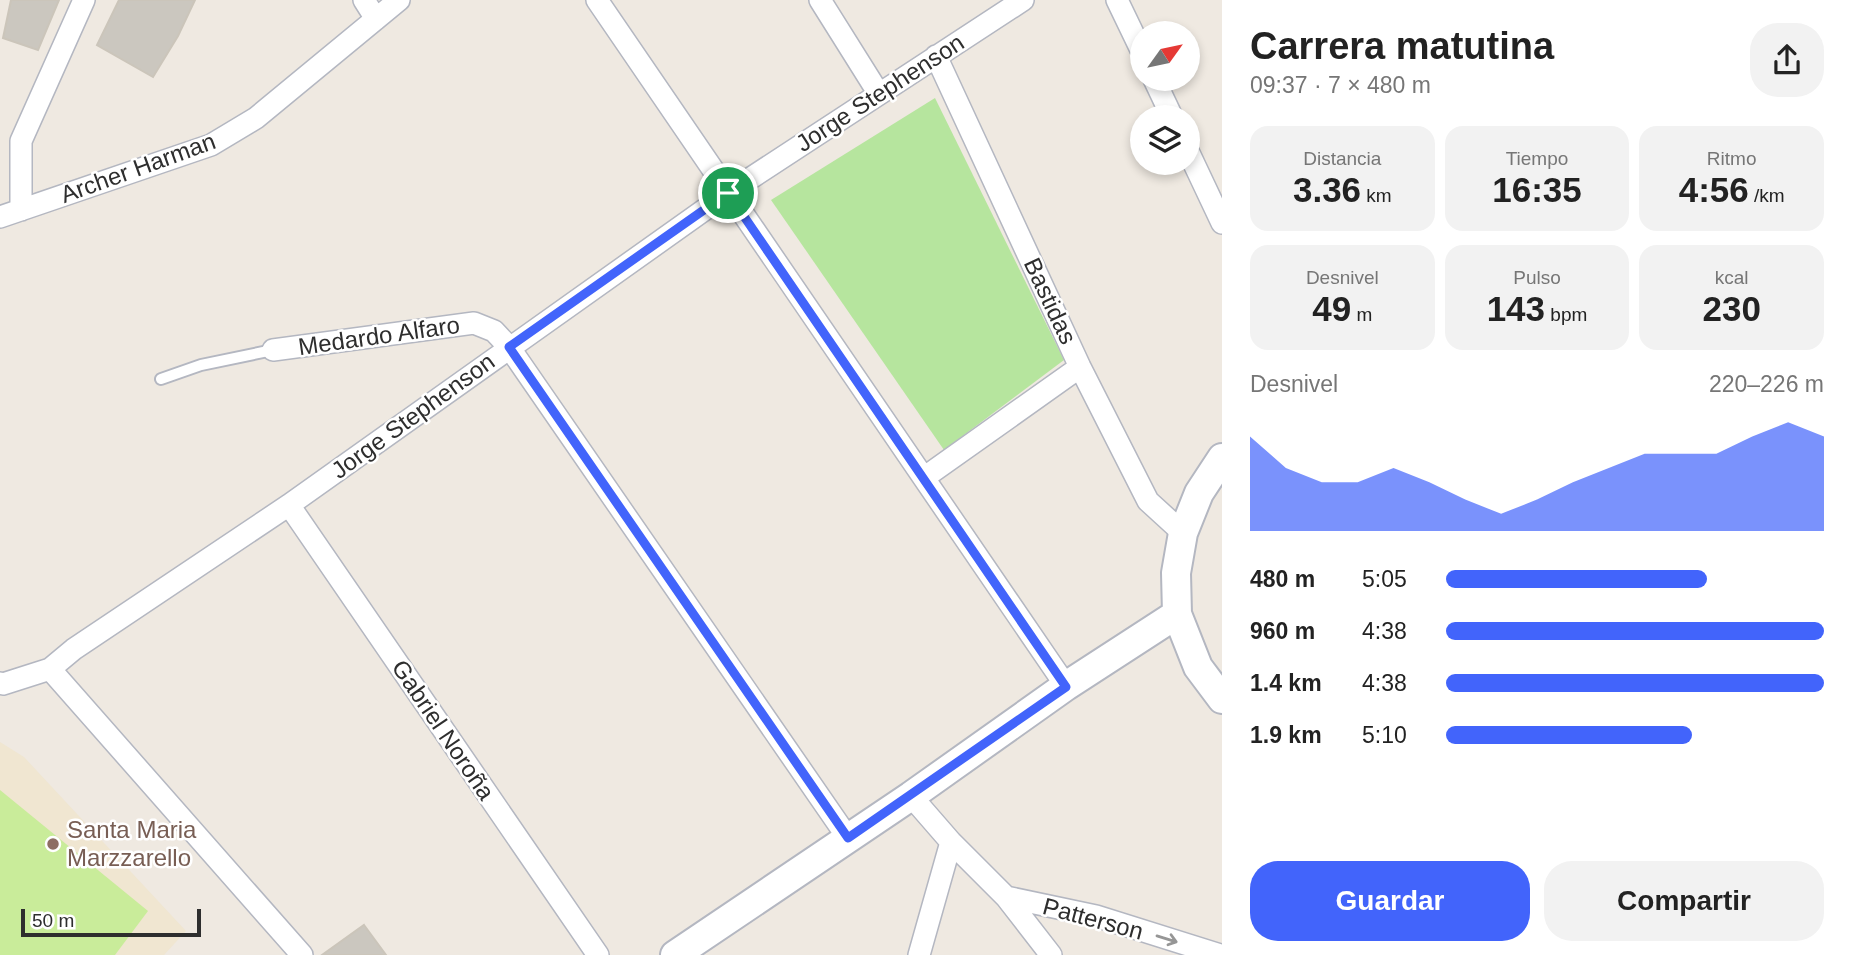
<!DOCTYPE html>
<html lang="es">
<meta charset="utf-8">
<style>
:root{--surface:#fff;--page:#f2f2f2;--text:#222;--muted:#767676;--accent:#4264fb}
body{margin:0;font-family:Helvetica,sans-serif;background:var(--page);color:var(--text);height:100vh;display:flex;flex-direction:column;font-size:26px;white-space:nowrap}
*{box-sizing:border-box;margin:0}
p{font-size:23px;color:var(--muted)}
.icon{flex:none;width:38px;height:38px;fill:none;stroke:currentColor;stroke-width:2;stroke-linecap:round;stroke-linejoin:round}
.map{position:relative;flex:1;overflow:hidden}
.panel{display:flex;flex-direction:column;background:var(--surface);width:630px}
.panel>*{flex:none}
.needle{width:46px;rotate:57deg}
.tools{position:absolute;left:1130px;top:21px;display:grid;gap:14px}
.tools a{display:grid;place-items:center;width:70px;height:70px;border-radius:50%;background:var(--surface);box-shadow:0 4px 10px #0003;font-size:35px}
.scale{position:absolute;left:21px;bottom:18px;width:180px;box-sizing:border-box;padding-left:7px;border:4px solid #2e2e2e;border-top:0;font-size:19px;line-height:24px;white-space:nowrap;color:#2e2e2e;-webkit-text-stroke:5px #fff;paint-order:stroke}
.pin{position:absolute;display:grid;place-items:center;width:60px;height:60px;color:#fff;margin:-30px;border:4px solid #fff;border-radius:50%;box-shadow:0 2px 7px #0007}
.round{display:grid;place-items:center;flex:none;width:74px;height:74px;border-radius:28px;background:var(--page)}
.head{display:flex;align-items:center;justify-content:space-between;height:119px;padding:0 28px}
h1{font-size:38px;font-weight:700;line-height:52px}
.metrics{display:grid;grid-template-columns:repeat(3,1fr);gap:10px;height:119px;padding:7px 28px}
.metrics div{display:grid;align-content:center;border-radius:18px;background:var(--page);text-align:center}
.metrics b{font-size:35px;font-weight:700}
.metrics small{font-size:19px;font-weight:400}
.metrics p{font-size:19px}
.chart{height:196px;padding:14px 28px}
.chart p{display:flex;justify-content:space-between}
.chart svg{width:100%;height:126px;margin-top:7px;fill:var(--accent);opacity:.7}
.button{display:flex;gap:14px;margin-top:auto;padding:14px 28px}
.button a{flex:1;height:80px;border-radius:28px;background:var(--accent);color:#fff;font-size:28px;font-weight:700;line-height:80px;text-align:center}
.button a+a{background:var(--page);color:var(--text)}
ul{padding:0 28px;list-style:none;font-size:23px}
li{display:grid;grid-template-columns:112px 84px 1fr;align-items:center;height:52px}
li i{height:18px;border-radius:9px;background:var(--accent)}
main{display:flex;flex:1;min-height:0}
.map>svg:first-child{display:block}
.education{fill:#f0e6d1}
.green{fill:#b6e59e}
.pitch{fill:#c9ec9a}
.building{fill:#cbc7bf;stroke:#cbc5ba;stroke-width:2}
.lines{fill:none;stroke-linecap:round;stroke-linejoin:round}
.lane-casing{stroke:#b4b7c1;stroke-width:14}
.street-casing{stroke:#b4b7c1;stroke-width:24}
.secondary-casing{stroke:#b4b7c1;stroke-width:32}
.lane{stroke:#fff;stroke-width:10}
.street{stroke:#fff;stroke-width:21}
.secondary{stroke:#fff;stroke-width:28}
.oneway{stroke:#969696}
.route-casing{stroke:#fff;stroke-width:14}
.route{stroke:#4264fb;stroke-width:9}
.education-dot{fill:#8d6e63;stroke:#fff;stroke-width:2.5}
.labels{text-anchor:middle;stroke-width:5;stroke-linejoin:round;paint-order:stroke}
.street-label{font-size:24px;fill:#2e2e2e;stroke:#fff}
.education-label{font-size:24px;fill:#785e54;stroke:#fff;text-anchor:start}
</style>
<main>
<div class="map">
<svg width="1222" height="955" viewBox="0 0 1222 955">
<rect width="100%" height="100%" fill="#efe9e1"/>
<path class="education" d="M0 742 24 757 186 931 164 955H0Z"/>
<path class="green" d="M935 98 1064 360 944 450 771 200Z"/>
<path class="pitch" d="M0 790 148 911 115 955H0Z"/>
<path class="building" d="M11 0H59L38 50 3 38Z
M119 0H195L178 36 153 77 97 45Z
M364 925 386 955H322Z"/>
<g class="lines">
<g class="lane-casing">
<path id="lane" d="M161 379 201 365 273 350"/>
</g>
<g class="street-casing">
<path id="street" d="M364 0 376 19
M597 0 1066 686
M820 0 879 94
M1117 0 1143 54
M936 56 1080 367 1148 501 1183 533
M1154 79 1172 117
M1188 151 1222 223
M21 210V141L84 0
M0 217 211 145 256 118 399 0
M273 350 474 323 494 331 509 347 848 838
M925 477 1080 367
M289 505 598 955
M50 669 302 955
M0 683 3 684 50 669 74 649 289 505 728 193 1023 0
M911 796 951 842 1006 897 1051 955
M1006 897 1096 916 1220 955
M919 955 951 842"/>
</g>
<g class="secondary-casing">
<path id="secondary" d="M1222 458 1199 493 1183 533 1176 573 1177 614 1198 667 1222 699
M675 955 911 796 1066 686 1177 614"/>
</g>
<use href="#lane" class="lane"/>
<use href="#street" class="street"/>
<use href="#secondary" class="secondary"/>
</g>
<defs><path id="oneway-shaft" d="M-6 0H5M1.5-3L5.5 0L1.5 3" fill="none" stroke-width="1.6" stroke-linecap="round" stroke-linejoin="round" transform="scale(1.75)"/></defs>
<use class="oneway" href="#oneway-shaft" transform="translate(1167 939) rotate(17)"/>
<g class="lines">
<g class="route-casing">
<path id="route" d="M728 193 1066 687 848 838 509 347Z"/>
</g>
<use href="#route" class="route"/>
</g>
<circle class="education-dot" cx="53" cy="844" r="7"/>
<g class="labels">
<g class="street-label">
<text transform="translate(880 93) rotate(-33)" y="8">Jorge Stephenson</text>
<text transform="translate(138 168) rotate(-20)" y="8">Archer Harman</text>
<text transform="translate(1050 301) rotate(65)" y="8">Bastidas</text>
<text transform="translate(379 336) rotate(-8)" y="8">Medardo Alfaro</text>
<text transform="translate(413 416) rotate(-36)" y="8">Jorge Stephenson</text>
<text transform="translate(443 730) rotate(56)" y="8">Gabriel Noroña</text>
<text transform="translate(1093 919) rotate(15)" y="8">Patterson</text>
</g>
<g class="education-label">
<text x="67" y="838">Santa Maria<tspan x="67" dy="28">Marzzarello</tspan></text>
</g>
</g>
</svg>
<div class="tools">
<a><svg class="needle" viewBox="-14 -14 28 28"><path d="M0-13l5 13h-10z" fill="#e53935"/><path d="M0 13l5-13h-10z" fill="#767676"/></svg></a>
<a><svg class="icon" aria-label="layers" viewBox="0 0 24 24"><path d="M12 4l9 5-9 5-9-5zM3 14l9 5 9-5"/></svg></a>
</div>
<div class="scale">50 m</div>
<div class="pin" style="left:728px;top:193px;background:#1e9e55"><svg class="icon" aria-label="arrive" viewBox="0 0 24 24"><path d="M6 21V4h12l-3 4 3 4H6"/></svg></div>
</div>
<section class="panel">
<div class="head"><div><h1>Carrera matutina</h1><p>09:37 · 7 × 480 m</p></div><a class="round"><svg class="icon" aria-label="share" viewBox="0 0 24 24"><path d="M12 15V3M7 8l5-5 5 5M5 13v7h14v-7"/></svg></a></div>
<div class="metrics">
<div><p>Distancia</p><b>3.36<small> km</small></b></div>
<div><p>Tiempo</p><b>16:35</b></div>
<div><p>Ritmo</p><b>4:56<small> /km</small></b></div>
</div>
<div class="metrics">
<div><p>Desnivel</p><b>49<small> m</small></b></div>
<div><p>Pulso</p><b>143<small> bpm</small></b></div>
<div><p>kcal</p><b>230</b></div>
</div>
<div class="chart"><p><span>Desnivel</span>220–226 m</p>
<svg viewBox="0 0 160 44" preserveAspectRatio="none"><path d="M0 44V11L10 22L20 27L30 27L40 22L50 27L60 33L70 38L80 33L90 27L100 22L110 17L120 17L130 17L140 11L150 6L160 11V44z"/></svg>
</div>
<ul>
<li><b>480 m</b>5:05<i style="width:69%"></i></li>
<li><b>960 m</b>4:38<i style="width:100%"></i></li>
<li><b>1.4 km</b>4:38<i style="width:100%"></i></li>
<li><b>1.9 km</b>5:10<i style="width:65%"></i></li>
</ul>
<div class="button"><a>Guardar</a><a>Compartir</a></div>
</section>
</main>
